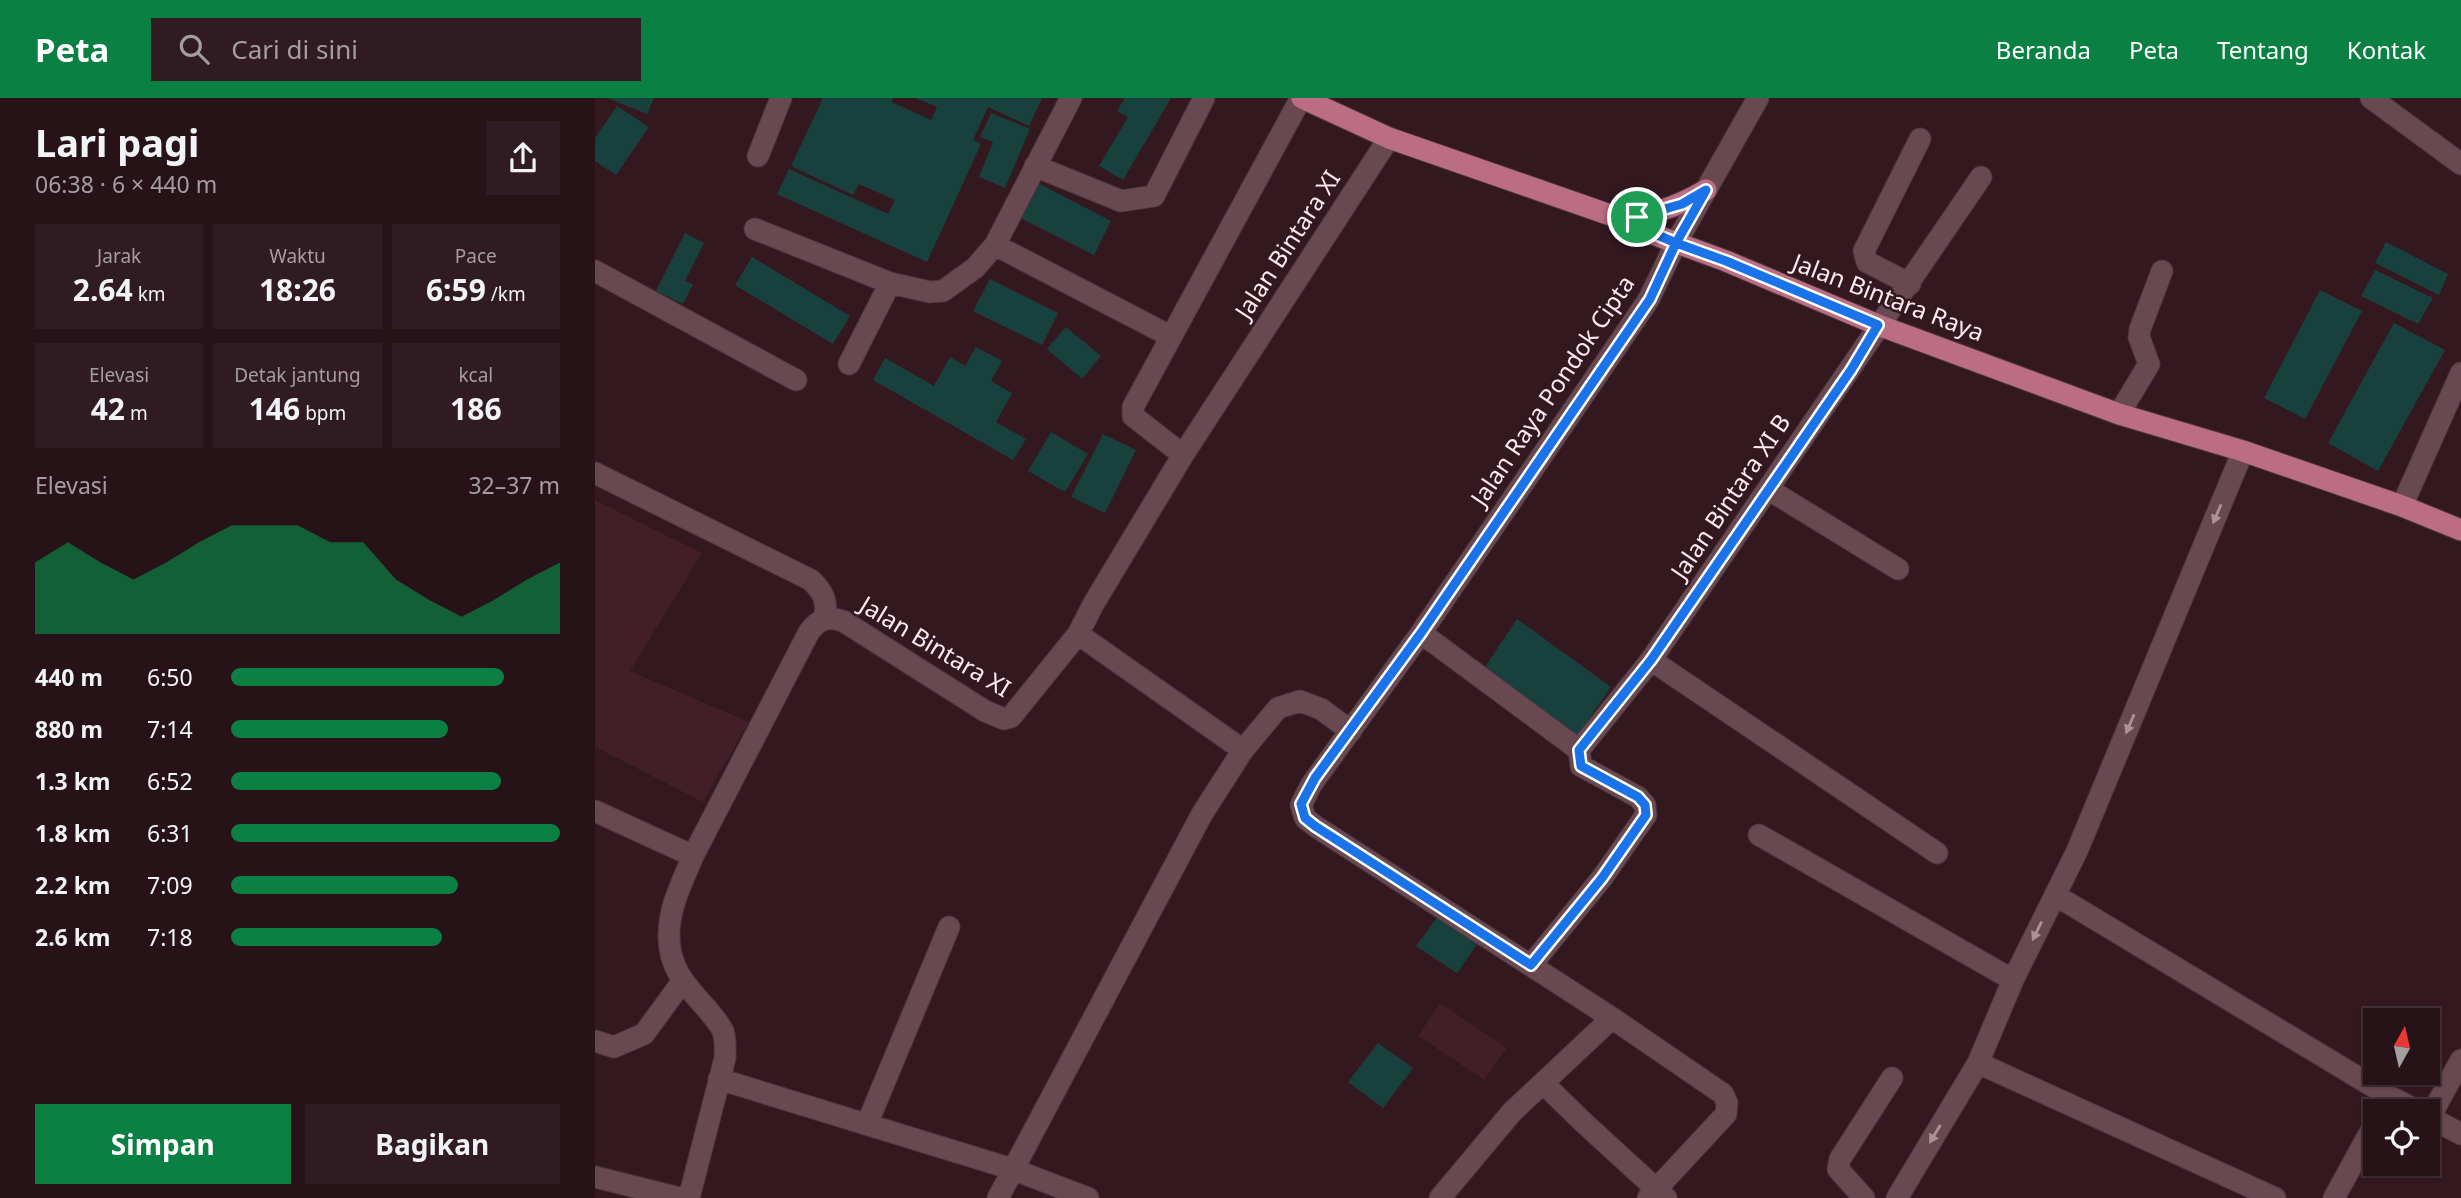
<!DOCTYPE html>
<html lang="id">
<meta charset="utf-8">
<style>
:root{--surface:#271218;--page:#2f1b21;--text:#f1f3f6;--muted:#a49ea2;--line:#433237;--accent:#0b8043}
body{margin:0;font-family:"Noto Sans",sans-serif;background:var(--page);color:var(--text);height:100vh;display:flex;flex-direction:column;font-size:26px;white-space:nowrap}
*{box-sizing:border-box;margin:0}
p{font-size:23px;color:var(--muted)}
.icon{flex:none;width:38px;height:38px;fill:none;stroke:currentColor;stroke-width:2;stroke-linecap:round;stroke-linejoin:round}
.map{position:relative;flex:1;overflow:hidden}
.details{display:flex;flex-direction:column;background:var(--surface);width:595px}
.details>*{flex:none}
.needle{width:46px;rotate:8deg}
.buttons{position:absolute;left:1768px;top:910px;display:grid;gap:14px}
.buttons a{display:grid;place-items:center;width:77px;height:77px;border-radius:0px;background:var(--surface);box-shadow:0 2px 5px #0004,0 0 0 2px var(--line);font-size:35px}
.pin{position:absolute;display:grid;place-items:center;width:60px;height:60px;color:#fff;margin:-30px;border:4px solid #fff;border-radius:50%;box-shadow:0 2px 7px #0007}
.round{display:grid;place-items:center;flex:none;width:74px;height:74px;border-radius:0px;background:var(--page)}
.headline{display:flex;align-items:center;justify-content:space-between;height:119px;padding:0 35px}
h1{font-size:38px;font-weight:700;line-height:52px}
.figures{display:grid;grid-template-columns:repeat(3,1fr);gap:10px;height:119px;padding:7px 35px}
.figures div{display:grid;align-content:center;border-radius:0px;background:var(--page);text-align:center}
.figures b{font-size:30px;font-weight:700}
.figures small{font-size:19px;font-weight:400}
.figures p{font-size:19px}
.chart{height:196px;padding:14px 35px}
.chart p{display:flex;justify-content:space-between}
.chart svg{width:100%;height:126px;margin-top:7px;fill:var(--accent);opacity:.7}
.cta{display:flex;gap:14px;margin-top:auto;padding:14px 35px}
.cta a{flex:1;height:80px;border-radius:0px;background:var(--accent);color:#fff;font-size:28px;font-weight:700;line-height:80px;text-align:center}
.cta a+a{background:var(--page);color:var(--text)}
ul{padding:0 35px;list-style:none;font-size:23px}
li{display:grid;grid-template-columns:112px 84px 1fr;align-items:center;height:52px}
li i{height:18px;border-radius:9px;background:var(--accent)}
header{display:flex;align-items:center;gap:42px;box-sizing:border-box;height:98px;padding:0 35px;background:var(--accent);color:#fff}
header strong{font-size:33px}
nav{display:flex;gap:38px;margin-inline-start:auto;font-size:24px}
.search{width:490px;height:63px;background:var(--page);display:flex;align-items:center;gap:18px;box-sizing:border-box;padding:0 24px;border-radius:0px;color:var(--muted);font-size:26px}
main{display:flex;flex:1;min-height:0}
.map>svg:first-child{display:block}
.built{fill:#411e28}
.building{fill:#18413e}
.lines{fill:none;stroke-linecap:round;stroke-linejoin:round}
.minor-casing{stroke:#4c363d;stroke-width:23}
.major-casing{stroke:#4c363d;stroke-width:23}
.minor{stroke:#694951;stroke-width:21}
.major{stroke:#bb6e83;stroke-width:21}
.oneway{fill:#ab9299}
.route-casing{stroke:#fff;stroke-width:14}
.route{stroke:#1a73e8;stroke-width:9}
.labels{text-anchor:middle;stroke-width:5;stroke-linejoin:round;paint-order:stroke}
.street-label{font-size:24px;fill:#fcecf0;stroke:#341820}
</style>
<header>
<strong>Peta</strong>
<div class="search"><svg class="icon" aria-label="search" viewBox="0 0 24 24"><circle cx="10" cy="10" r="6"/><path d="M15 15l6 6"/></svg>Cari di sini</div>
<nav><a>Beranda</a><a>Peta</a><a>Tentang</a><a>Kontak</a></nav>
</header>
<main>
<section class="details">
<div class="headline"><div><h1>Lari pagi</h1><p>06:38 · 6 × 440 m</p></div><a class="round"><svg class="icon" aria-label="share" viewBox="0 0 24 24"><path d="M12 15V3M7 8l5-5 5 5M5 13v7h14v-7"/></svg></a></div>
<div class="figures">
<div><p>Jarak</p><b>2.64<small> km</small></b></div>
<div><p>Waktu</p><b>18:26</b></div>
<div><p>Pace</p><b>6:59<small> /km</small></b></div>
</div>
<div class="figures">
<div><p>Elevasi</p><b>42<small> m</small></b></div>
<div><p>Detak jantung</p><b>146<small> bpm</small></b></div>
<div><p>kcal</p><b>186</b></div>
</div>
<div class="chart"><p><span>Elevasi</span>32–37 m</p>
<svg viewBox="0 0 160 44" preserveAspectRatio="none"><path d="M0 44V19L10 12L20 19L30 25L40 19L50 12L60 6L70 6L80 6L90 12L100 12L110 25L120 32L130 38L140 32L150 25L160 19V44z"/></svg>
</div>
<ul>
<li><b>440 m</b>6:50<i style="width:83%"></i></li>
<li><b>880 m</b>7:14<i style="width:66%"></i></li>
<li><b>1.3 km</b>6:52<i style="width:82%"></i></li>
<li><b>1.8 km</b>6:31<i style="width:100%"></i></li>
<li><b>2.2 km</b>7:09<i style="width:69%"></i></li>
<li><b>2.6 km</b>7:18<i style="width:64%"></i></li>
</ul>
<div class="cta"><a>Simpan</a><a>Bagikan</a></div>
</section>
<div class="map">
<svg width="1866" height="1100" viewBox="0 0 1866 1100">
<rect width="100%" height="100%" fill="#341820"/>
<path class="built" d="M0 402 107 455 35 573 154 624 108 704 0 649Z
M845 905 912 950 889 982 823 938Z"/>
<path class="building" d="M13 0H59L52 16Z
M228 0H298L297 4 336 22 342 9 321 0H447L434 28 393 9 378 42 386 46 332 164 182 96 194 71 293 116 300 102 264 86 258 97 196 68Z
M530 0H576L528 82 504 68 533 19 522 13Z
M22 8 54 29 21 77 0 63V40Z
M396 15 435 31 410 90 384 79 398 44 385 39Z
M441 84 516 123 499 157 423 119Z
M90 135 109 145 90 183 98 186 88 206 61 193Z
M1791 144 1853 176 1844 197 1780 165Z
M157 159 255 218 238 246 140 187Z
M1780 172 1838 200 1823 226 1766 198Z
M395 181 463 215 447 247 378 213Z
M1725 192 1767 213 1710 321 1669 300Z
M1799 225 1850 252 1783 373 1733 345Z
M471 229 506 258 487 281 452 251Z
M381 249 407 263 396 283 417 295 401 324 431 341 418 362 278 282 290 260 339 288 355 259 370 268Z
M456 334 493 356 470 394 433 373Z
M508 336 541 352 510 415 476 399Z
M922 521 1016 589 982 638 888 572Z
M843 818 883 845 862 875 821 848Z
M783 945 818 970 788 1010 753 984Z"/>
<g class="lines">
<g class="minor-casing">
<path id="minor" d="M1776 0 1866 66
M163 58 186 0
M440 68 526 103 559 98 609 0
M160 131 295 185 335 194 348 193 380 170 400 147 476 0
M400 147 575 238
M0 173 201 282
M1315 186 1272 164 1269 153 1325 41
M254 266 295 185
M1524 316 1554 266 1544 239 1545 231 1567 173
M588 357 538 318V309L706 0
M0 375 216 482C229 495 232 502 230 520
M1173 391 1303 471
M1807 408 1866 275
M826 535 984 652
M483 536 648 652
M1056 562 1342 755
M0 713 98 758
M1164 737 1418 882
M1460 797 1794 998
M936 867 1007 780 1051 717 1050 707 1043 699 986 668 984 652 1056 562 1386 79
M0 943 19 949 49 936 87 884
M1383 965 1680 1100
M124 981 417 1071 493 1100
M948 985 988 1024 1071 1100
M1788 1008 1794 998 1823 1013
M1832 1018 1866 1036
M1835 1019 1866 962
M272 1026 354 829
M0 1079 84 1100
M94 1100 130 960C130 951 131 942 128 933 124 925 118 918 112 911 91 888 73 869 74 836 74 809 88 782 98 758L214 534C224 521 232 518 248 523L390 613 409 621 416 619 483 536 499 505 588 357 794 40
M403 1100 607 716 648 652 683 610 705 603 726 611 756 633
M845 1100 917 1014 1017 920
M1053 1100 1131 1016 1132 1005 1128 996 1017 920 720 728 710 720 706 707 716 687 826 535 1054 201 1081 145 1163 0
M1269 1100 1243 1071 1245 1061 1297 980
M1302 1100 1383 965 1418 882 1482 753 1648 353
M1739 1100 1780 1025"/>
</g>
<g class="major-casing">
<path id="major" d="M707 0 794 40 1021 119 1044 131 1131 163 1283 227 1524 316 1648 353 1807 408 1866 432
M1023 119C1055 119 1084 108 1111 92"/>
</g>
<use href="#minor" class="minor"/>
<use href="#major" class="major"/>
</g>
<defs><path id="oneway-solid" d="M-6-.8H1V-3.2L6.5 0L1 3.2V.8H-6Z" transform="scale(1.75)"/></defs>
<g class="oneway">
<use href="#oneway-solid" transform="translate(1622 416) rotate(113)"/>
<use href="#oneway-solid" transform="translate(1535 626) rotate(113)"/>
<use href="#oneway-solid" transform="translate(1442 833) rotate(116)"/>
<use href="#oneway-solid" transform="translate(1340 1036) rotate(121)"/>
</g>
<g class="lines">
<g class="route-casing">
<path id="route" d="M1042 119H1021L1081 145 1055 201 826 535 720 680 706 706 710 720 720 728 936 867 1007 780 1051 717 1050 707 1043 699 986 668 984 652 1056 562 1256 272 1283 227 1131 163 1081 145 1111 92 1087 106 1042 119"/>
</g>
<use href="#route" class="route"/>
</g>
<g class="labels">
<g class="street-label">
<text transform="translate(693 147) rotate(-57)" y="8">Jalan Bintara XI</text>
<text transform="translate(1293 200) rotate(21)" y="8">Jalan Bintara Raya</text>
<text transform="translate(958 293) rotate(-56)" y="8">Jalan Raya Pondok Cipta</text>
<text transform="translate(1136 399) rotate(-56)" y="8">Jalan Bintara XI B</text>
<text transform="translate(340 549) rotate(31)" y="8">Jalan Bintara XI</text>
</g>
</g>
</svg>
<div class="buttons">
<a><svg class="needle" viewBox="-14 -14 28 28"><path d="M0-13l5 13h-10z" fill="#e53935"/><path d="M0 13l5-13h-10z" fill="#a49ea2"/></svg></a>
<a><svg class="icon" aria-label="locate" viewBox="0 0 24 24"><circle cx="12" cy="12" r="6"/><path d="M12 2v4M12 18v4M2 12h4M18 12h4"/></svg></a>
</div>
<div class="pin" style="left:1042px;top:119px;background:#1e9e55"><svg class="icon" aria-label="arrive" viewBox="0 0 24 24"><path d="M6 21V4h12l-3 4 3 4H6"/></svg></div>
</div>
</main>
